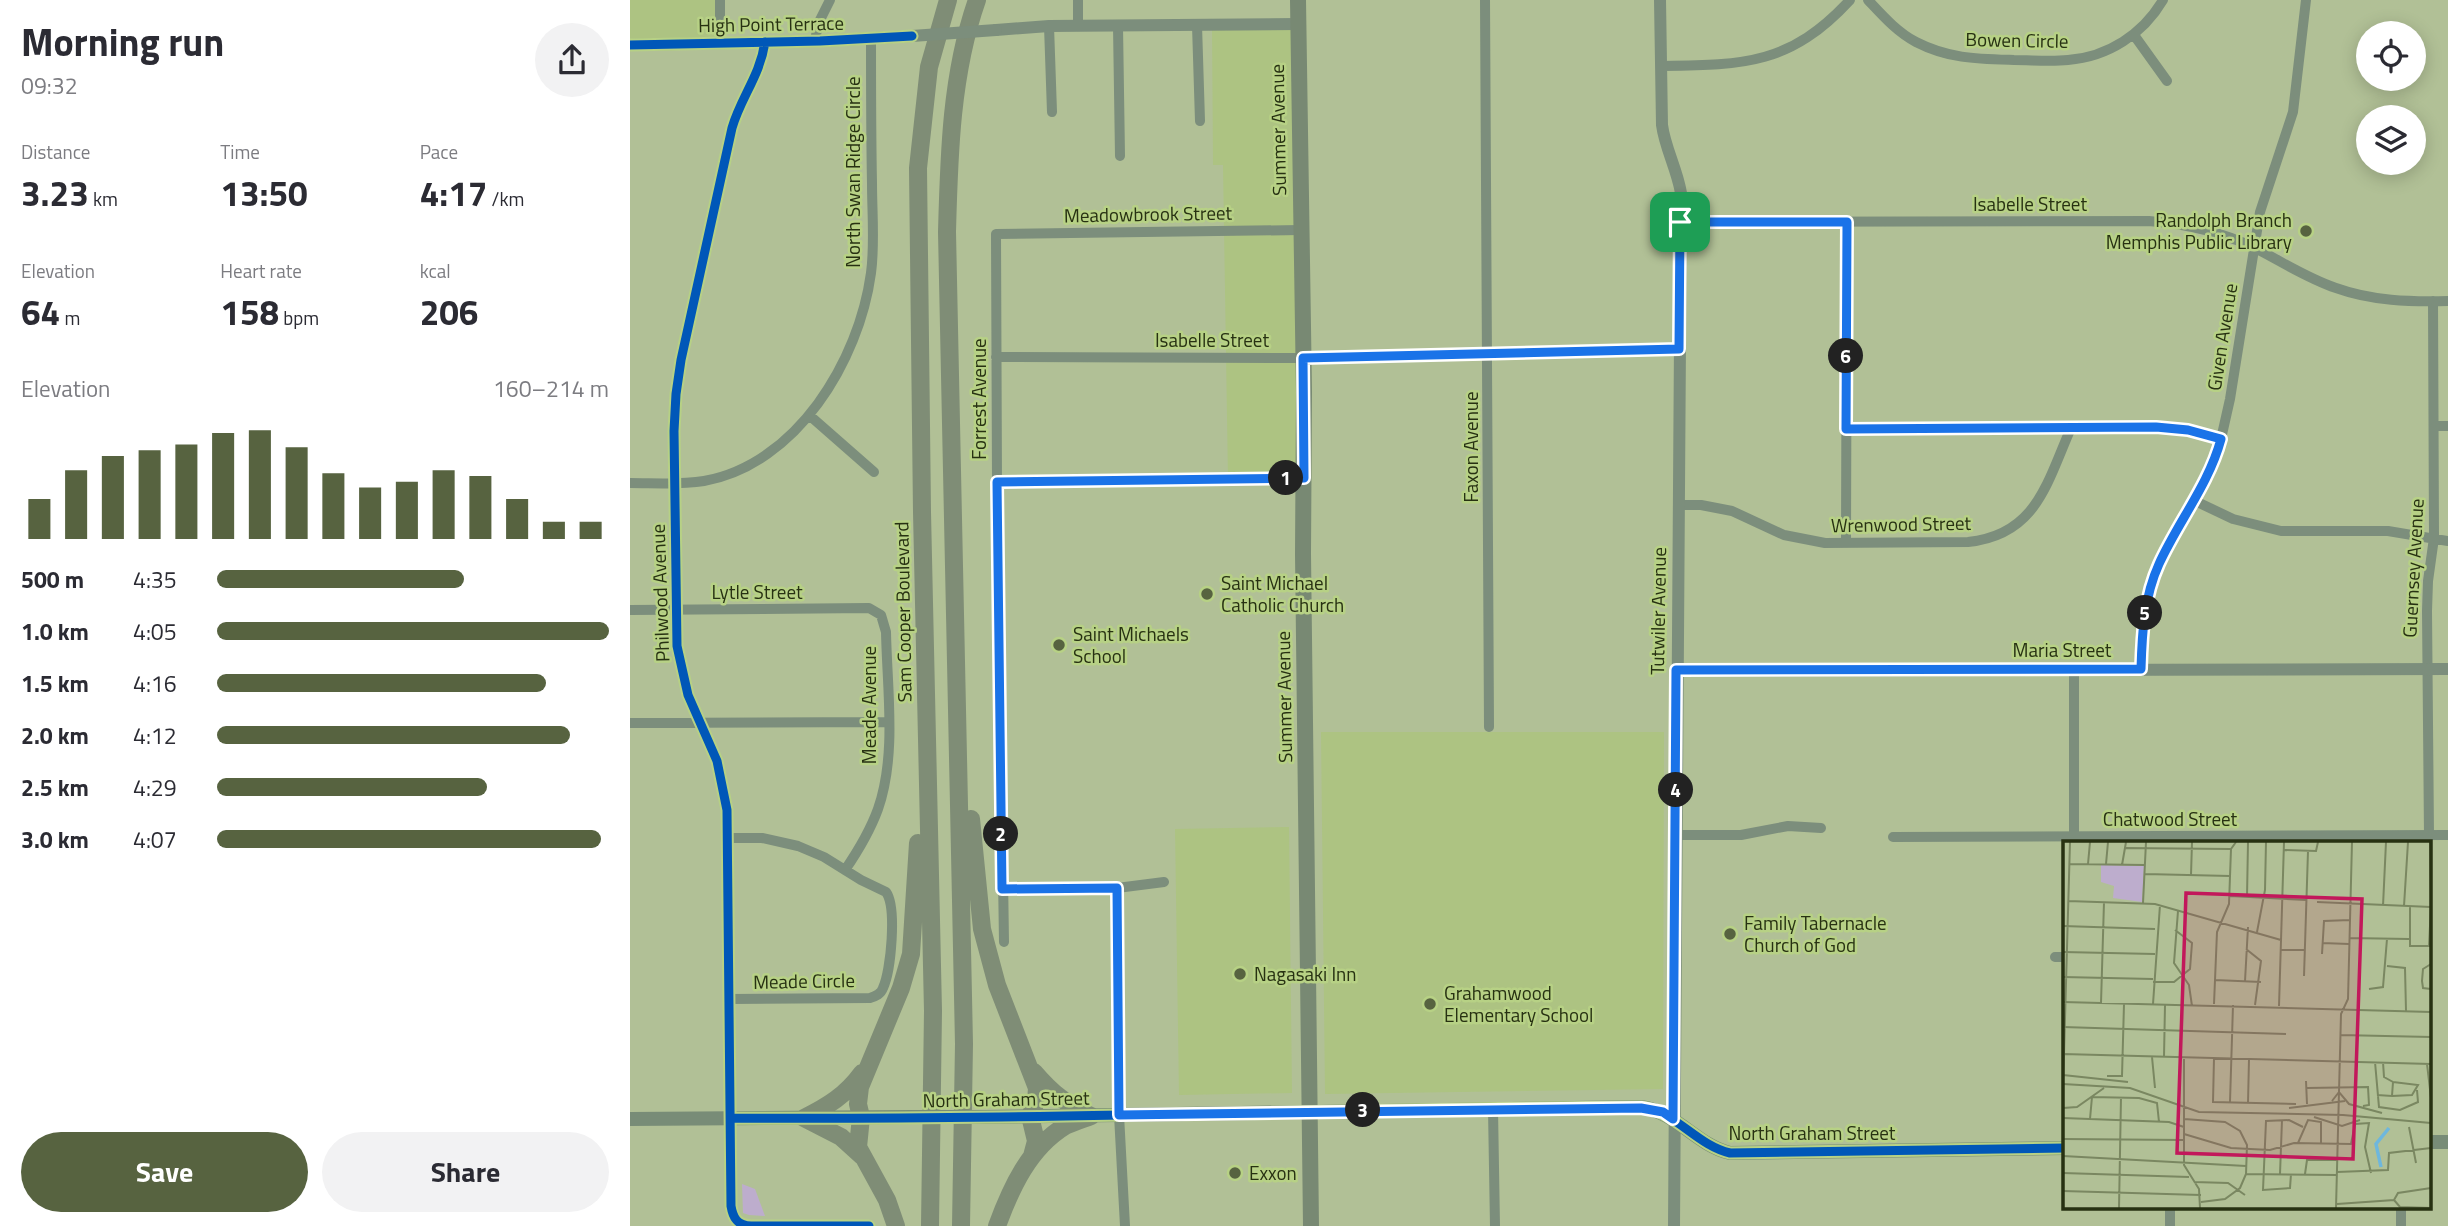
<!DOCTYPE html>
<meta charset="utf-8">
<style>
:root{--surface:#fff;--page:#f2f2f3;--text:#2b2b33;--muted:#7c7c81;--accent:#576340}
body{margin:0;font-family:"Titillium Web",sans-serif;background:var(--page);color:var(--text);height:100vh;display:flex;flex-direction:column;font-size:26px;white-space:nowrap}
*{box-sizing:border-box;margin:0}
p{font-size:23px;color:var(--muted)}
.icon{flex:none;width:38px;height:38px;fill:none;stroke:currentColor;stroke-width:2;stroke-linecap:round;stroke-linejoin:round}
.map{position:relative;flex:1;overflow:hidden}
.sheet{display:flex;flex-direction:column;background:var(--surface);width:630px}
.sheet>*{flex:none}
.controls{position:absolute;left:1726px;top:21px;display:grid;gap:14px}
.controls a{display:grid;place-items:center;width:70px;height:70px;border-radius:50%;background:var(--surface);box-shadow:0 4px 18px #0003;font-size:35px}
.pin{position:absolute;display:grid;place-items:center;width:60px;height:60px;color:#fff;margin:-30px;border-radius:14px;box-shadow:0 4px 10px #0006}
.km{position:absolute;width:35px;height:35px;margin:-18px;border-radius:50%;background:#222;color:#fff;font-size:19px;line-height:35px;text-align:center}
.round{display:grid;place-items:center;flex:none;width:74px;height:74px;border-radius:37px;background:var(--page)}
.head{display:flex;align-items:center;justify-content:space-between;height:119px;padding:0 21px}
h1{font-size:38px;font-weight:700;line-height:52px}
.stats{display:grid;grid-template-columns:repeat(3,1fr);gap:10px;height:119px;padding:7px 21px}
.stats div{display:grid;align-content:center}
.stats b{font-size:35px;font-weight:700}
.stats small{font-size:19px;font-weight:400}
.stats p{font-size:19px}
.chart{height:196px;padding:14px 21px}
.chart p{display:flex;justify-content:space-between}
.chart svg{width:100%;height:126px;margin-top:7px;stroke:var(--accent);stroke-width:6}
.primary-button{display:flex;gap:14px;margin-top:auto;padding:14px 21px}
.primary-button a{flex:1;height:80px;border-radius:42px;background:var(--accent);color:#fff;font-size:28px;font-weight:700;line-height:80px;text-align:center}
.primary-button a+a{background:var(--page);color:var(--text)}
ul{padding:0 21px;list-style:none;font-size:23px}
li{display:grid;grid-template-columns:112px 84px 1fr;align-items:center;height:52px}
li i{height:18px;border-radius:9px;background:var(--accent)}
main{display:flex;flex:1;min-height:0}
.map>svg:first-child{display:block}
.built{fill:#adc382}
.green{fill:#bdadcd}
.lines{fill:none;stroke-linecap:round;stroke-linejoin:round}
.minor{stroke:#7c8e7c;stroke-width:10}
.tertiary{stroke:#7c8e7c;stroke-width:12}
.secondary{stroke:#788c77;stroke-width:14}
.primary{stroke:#788973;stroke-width:16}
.motorway{stroke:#7f8d76;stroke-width:18}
.tertiary-bridge{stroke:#7c8e7c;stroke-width:12}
.secondary-bridge{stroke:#788c77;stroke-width:14}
.cycleway-casing{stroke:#b7d185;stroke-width:13}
.cycleway{stroke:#0057b8;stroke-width:9}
.route-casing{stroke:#fff;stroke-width:14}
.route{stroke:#1a73e8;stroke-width:9}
.poi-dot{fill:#576340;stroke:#b7d185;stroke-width:2.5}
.labels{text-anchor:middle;stroke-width:5;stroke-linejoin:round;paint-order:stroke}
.street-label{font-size:19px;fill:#273112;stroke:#b7d185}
.poi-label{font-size:19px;fill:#273112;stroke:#b7d185;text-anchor:start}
.inset-river{fill:none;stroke:#6eb7dd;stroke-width:3.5}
.inset-road{fill:none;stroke:#7a8761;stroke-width:2}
.view{fill:#c2185b;fill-opacity:0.15;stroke:#c2185b;stroke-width:3.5}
.inset-edge{fill:none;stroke:#273112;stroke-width:3.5}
</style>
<main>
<section class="sheet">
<div class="head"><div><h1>Morning run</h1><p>09:32</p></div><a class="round"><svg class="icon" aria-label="share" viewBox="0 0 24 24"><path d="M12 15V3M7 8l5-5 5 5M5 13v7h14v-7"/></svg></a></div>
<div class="stats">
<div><p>Distance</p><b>3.23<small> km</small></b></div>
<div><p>Time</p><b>13:50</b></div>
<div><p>Pace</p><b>4:17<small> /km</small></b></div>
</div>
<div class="stats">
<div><p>Elevation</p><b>64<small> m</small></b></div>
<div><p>Heart rate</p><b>158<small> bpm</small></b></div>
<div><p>kcal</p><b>206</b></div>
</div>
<div class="chart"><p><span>Elevation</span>160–214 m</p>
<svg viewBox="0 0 160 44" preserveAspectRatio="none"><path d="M5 44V30M15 44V20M25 44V15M35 44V13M45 44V11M55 44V7M65 44V6M75 44V12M85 44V21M95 44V26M105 44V24M115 44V20M125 44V22M135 44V30M145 44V38M155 44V38"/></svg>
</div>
<ul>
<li><b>500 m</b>4:35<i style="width:63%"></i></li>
<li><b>1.0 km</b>4:05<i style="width:100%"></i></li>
<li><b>1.5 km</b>4:16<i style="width:84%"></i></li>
<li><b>2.0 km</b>4:12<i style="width:90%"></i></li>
<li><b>2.5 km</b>4:29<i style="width:69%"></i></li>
<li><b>3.0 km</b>4:07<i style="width:98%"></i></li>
</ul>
<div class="primary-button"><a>Save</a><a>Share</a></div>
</section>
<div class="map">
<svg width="1818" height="1226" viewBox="0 0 1818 1226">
<rect width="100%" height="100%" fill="#b1c096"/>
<path class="built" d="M0 0H90V43L0 45Z
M668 24 674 478 598 479 593 165H583L582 26Z
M691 732H1034L1033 1089 695 1094Z
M659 827 662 1093 549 1095 545 829Z"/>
<path class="green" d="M112 1184 125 1189 135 1216 119 1215 113 1213Z"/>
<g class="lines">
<path class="minor" d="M448 0V26
M855 0 859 727
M1238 0C1253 16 1267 32 1286 42 1319 59 1348 59 1384 60 1402 60 1420 62 1438 60 1478 57 1513 34 1533 0
M567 25 570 121
M419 26 422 112
M488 26 490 156
M1504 35 1537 81
M185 41 188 24 200 0
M135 42C130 76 111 97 102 128L51 360 46 394 44 431 47 646 58 695 87 761 97 810 101 1206C103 1218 107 1225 121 1226H239
M90 43V0
M1031 66C1114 65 1160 65 1220 0
M1050 222 1519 221C1556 224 1589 231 1623 247 1651 261 1676 278 1706 288 1742 301 1780 302 1818 301
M366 357 672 358 1049 349
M179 415 244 472
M1804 426H1818
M1216 429 1530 427 1558 430 1591 439
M367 482 674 478
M0 483C24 483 50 485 74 481 167 464 229 361 241 273 245 244 242 213 242 183 241 135 241 87 241 39
M1563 500 1603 519 1651 531H1758L1818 541
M1048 505H1071L1102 511 1154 535 1195 543 1338 542C1407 535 1417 482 1441 428
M1216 542 1217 222
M0 610 239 608 251 615 256 632C257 688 267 755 248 809 240 831 228 851 215 870
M1444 669V837
M1511 669 1513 630 1523 579 1542 538 1585 459 1591 439 1600 399 1630 212 1663 112 1676 0
M0 723 258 722
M1046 835H1111L1158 826 1191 828
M1799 835 1797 611 1798 581 1804 538 1803 301
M1263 837 1818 835
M97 838H132L168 846 194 857 231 880 256 892C267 907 261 971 253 988 251 994 246 996 240 998L100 999
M487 888 489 1115 495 1226
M372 889 487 888 534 882
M374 942 367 482 366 234 670 230
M1425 957H1435
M863 1109 865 1226
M1540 1207V1226
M1771 1207V1226"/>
<path class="tertiary" d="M1030 0 1032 125C1035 148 1047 169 1051 193L1044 1226
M366 30 419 26 668 24
M0 45 190 41 282 36
M1046 671 1818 669"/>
<path class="secondary" d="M355 1117 1011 1107C1047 1112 1066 1145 1100 1153L1435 1148
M0 1119 282 1117
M1799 1142H1818"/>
<path class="primary" d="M668 0 674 392 673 554 681 1226"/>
<path class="motorway" d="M341 819 352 929 367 985 407 1088 406 1102 400 1116 406 1141 402 1156
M404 1072C422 1093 436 1104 461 1116
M174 1118C198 1106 216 1095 232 1073
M174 1118 211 1137 232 1156
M266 1226 257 1200 228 1147 231 1117 228 1104 230 1087 271 988 281 954 288 843
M300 1226 303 1011 292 512 288 168 299 67 318 0
M331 1226 334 1044 317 232C319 155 321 74 347 0
M367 1226C381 1188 399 1148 435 1126 443 1122 453 1119 461 1116"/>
<path class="tertiary-bridge" d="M282 36 366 30"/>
<path class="secondary-bridge" d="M282 1117H355"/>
<g class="cycleway-casing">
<path id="cycleway" d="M135 42C130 76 111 97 102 128L51 360 46 394 44 431 47 646 58 695 87 761 97 810 101 1206C103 1218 107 1225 121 1226H239
M0 45 190 41 282 36
M102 1118C405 1120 708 1109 1011 1107 1047 1112 1066 1145 1100 1153L1435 1148"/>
</g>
<use href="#cycleway" class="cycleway"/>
</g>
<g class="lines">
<g class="route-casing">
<path id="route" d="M1050 222H1217L1216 429 1526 427 1558 430 1591 439C1579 484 1548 522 1529 564 1514 597 1512 633 1511 669L1046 670 1043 1119 1033 1112 1011 1108 489 1115 487 888 372 889 367 482 674 478 673 358 1049 349Z"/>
</g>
<use href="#route" class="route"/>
</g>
<g class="poi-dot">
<circle cx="1676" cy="231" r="7"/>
<circle cx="577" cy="594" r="7"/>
<circle cx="429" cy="645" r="7"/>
<circle cx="1100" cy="934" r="7"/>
<circle cx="610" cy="974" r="7"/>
<circle cx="800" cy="1004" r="7"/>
<circle cx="605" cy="1173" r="7"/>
</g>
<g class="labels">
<g class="street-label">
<text transform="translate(141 24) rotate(-1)" y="7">High Point Terrace</text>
<text transform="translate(1387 40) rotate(1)" y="7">Bowen Circle</text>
<text transform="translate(648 130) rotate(-91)" y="7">Summer Avenue</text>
<text transform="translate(223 172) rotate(-90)" y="7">North Swan Ridge Circle</text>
<text x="1400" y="211">Isabelle Street</text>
<text transform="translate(518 214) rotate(-1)" y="7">Meadowbrook Street</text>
<text transform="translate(1592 337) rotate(-81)" y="7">Given Avenue</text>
<text x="582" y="347">Isabelle Street</text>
<text transform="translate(349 399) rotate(-90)" y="7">Forrest Avenue</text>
<text transform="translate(841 447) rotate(-90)" y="7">Faxon Avenue</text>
<text transform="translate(1271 524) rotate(-1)" y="7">Wrenwood Street</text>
<text transform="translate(1783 568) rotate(-87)" y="7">Guernsey Avenue</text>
<text x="127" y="599">Lytle Street</text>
<text transform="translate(30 593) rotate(-92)" y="7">Philwood Avenue</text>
<text transform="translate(1028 611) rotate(-89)" y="7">Tutwiler Avenue</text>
<text transform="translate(273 612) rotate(-91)" y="7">Sam Cooper Boulevard</text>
<text x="1432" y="657">Maria Street</text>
<text transform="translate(654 697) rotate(-91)" y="7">Summer Avenue</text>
<text transform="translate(239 705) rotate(-90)" y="7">Meade Avenue</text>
<text x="1540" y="826">Chatwood Street</text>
<text transform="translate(174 981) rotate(-1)" y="7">Meade Circle</text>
<text transform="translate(376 1099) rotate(-1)" y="7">North Graham Street</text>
<text x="1182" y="1140">North Graham Street</text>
</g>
<g class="poi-label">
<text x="1662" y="227" text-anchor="end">Randolph Branch<tspan x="1662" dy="22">Memphis Public Library</tspan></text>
<text x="591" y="590">Saint Michael<tspan x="591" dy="22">Catholic Church</tspan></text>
<text x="443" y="641">Saint Michaels<tspan x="443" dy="22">School</tspan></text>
<text x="1114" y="930">Family Tabernacle<tspan x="1114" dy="22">Church of God</tspan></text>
<text x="624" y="981">Nagasaki Inn</text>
<text x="814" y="1000">Grahamwood<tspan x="814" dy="22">Elementary School</tspan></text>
<text x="619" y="1180">Exxon</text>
</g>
</g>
<g transform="translate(1433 841)">
<rect width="368" height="368" fill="#b1c096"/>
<path d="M38 24 81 25 79 61 50 57 51 45 38 41Z" fill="#bdadcd"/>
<path class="inset-river" d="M318 326 313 303 326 287"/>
<path class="inset-road" d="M367 1 368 54M61 7 168 8M221 9 253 10 255 1M7 23 82 24M25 23 27 1M43 23 45 1M59 24 63 1M82 33 167 35M128 34 129 1M167 55 243 59M184 56 185 1M5 60 92 63 218 99M254 61 368 66M80 62 83 1M320 65 323 1M341 65 345 1M347 66V105H368M115 70 111 122 126 144 129 165M0 85 92 88M194 91 202 49 203 1M286 97 346 98M259 102 286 103M366 105 368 65M183 108 198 120 192 164M217 109H241M0 111 92 113M259 113 261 80 287 79M368 123 360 128 359 140 360 147 368 148M324 125 342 127 343 170M241 135 245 10M0 136 90 138M152 139 198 141M182 140 185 86M90 141H111L127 128 129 102 112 89M306 148 320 146 324 98M0 161 368 171M38 162 41 61M90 163 97 64M151 163 154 91 166 63 168 8 173 1M216 165 221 1M0 186 223 193M277 194 368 196M0 213 368 223M1 213 7 1M89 216 92 247M101 216 102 164M121 216V324L136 348 137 367M151 217 150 261 233 263M312 221 316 266 337 269 355 261 354 249M364 223 368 257M0 234 65 241M44 235H59L61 163M0 238 1 213M243 240 244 263M0 243 67 247 136 271 280 274 368 282M244 247 305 246 306 264 300 265M314 254 329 255 330 241 321 236 320 221M329 255 349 254 355 244 330 241M269 260 276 251 286 263 319 272M167 261 170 164M185 262 186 218M0 267 14 266 41 247M226 267 282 260M251 276 279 285 297 279M0 277 106 281 121 286M27 278 29 256 76 257 94 262 96 281M121 278 162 281 177 290 184 304 183 333 177 347 162 358 138 361M346 286 353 322M121 293 168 307 207 309 231 302 288 303 292 283 306 282 302 306 308 332M0 298 121 299M235 302 245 279 258 281V303M0 315 183 325M274 331 325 329 326 312 368 307M0 332 126 336M183 333 274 334M217 333 219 279M228 333 227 347 200 349 203 280 226 279 240 286M242 333 244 319H275M131 341 165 342 182 354M0 350 138 354M331 359 337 366 368 367M274 363 331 359 335 352 368 347M56 367 58 256M273 367 278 173 285 158 289 1"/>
<path class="view" d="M123 52 299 58 290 318 114 312Z"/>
<rect width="368" height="368" class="inset-edge"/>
</g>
</svg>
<div class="controls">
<a><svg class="icon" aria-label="locate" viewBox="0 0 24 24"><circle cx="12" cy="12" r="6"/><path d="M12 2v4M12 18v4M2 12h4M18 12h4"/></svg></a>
<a><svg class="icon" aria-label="layers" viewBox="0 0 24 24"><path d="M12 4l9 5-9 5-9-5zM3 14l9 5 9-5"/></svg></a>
</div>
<div class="pin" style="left:1050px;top:222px;background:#1e9e55"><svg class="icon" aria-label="arrive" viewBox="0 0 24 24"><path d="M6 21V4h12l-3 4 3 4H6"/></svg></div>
<b class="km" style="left:656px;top:478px">1</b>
<b class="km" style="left:371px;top:834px">2</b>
<b class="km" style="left:733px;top:1110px">3</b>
<b class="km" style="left:1046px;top:790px">4</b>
<b class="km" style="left:1515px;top:613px">5</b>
<b class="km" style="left:1216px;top:356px">6</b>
</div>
</main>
